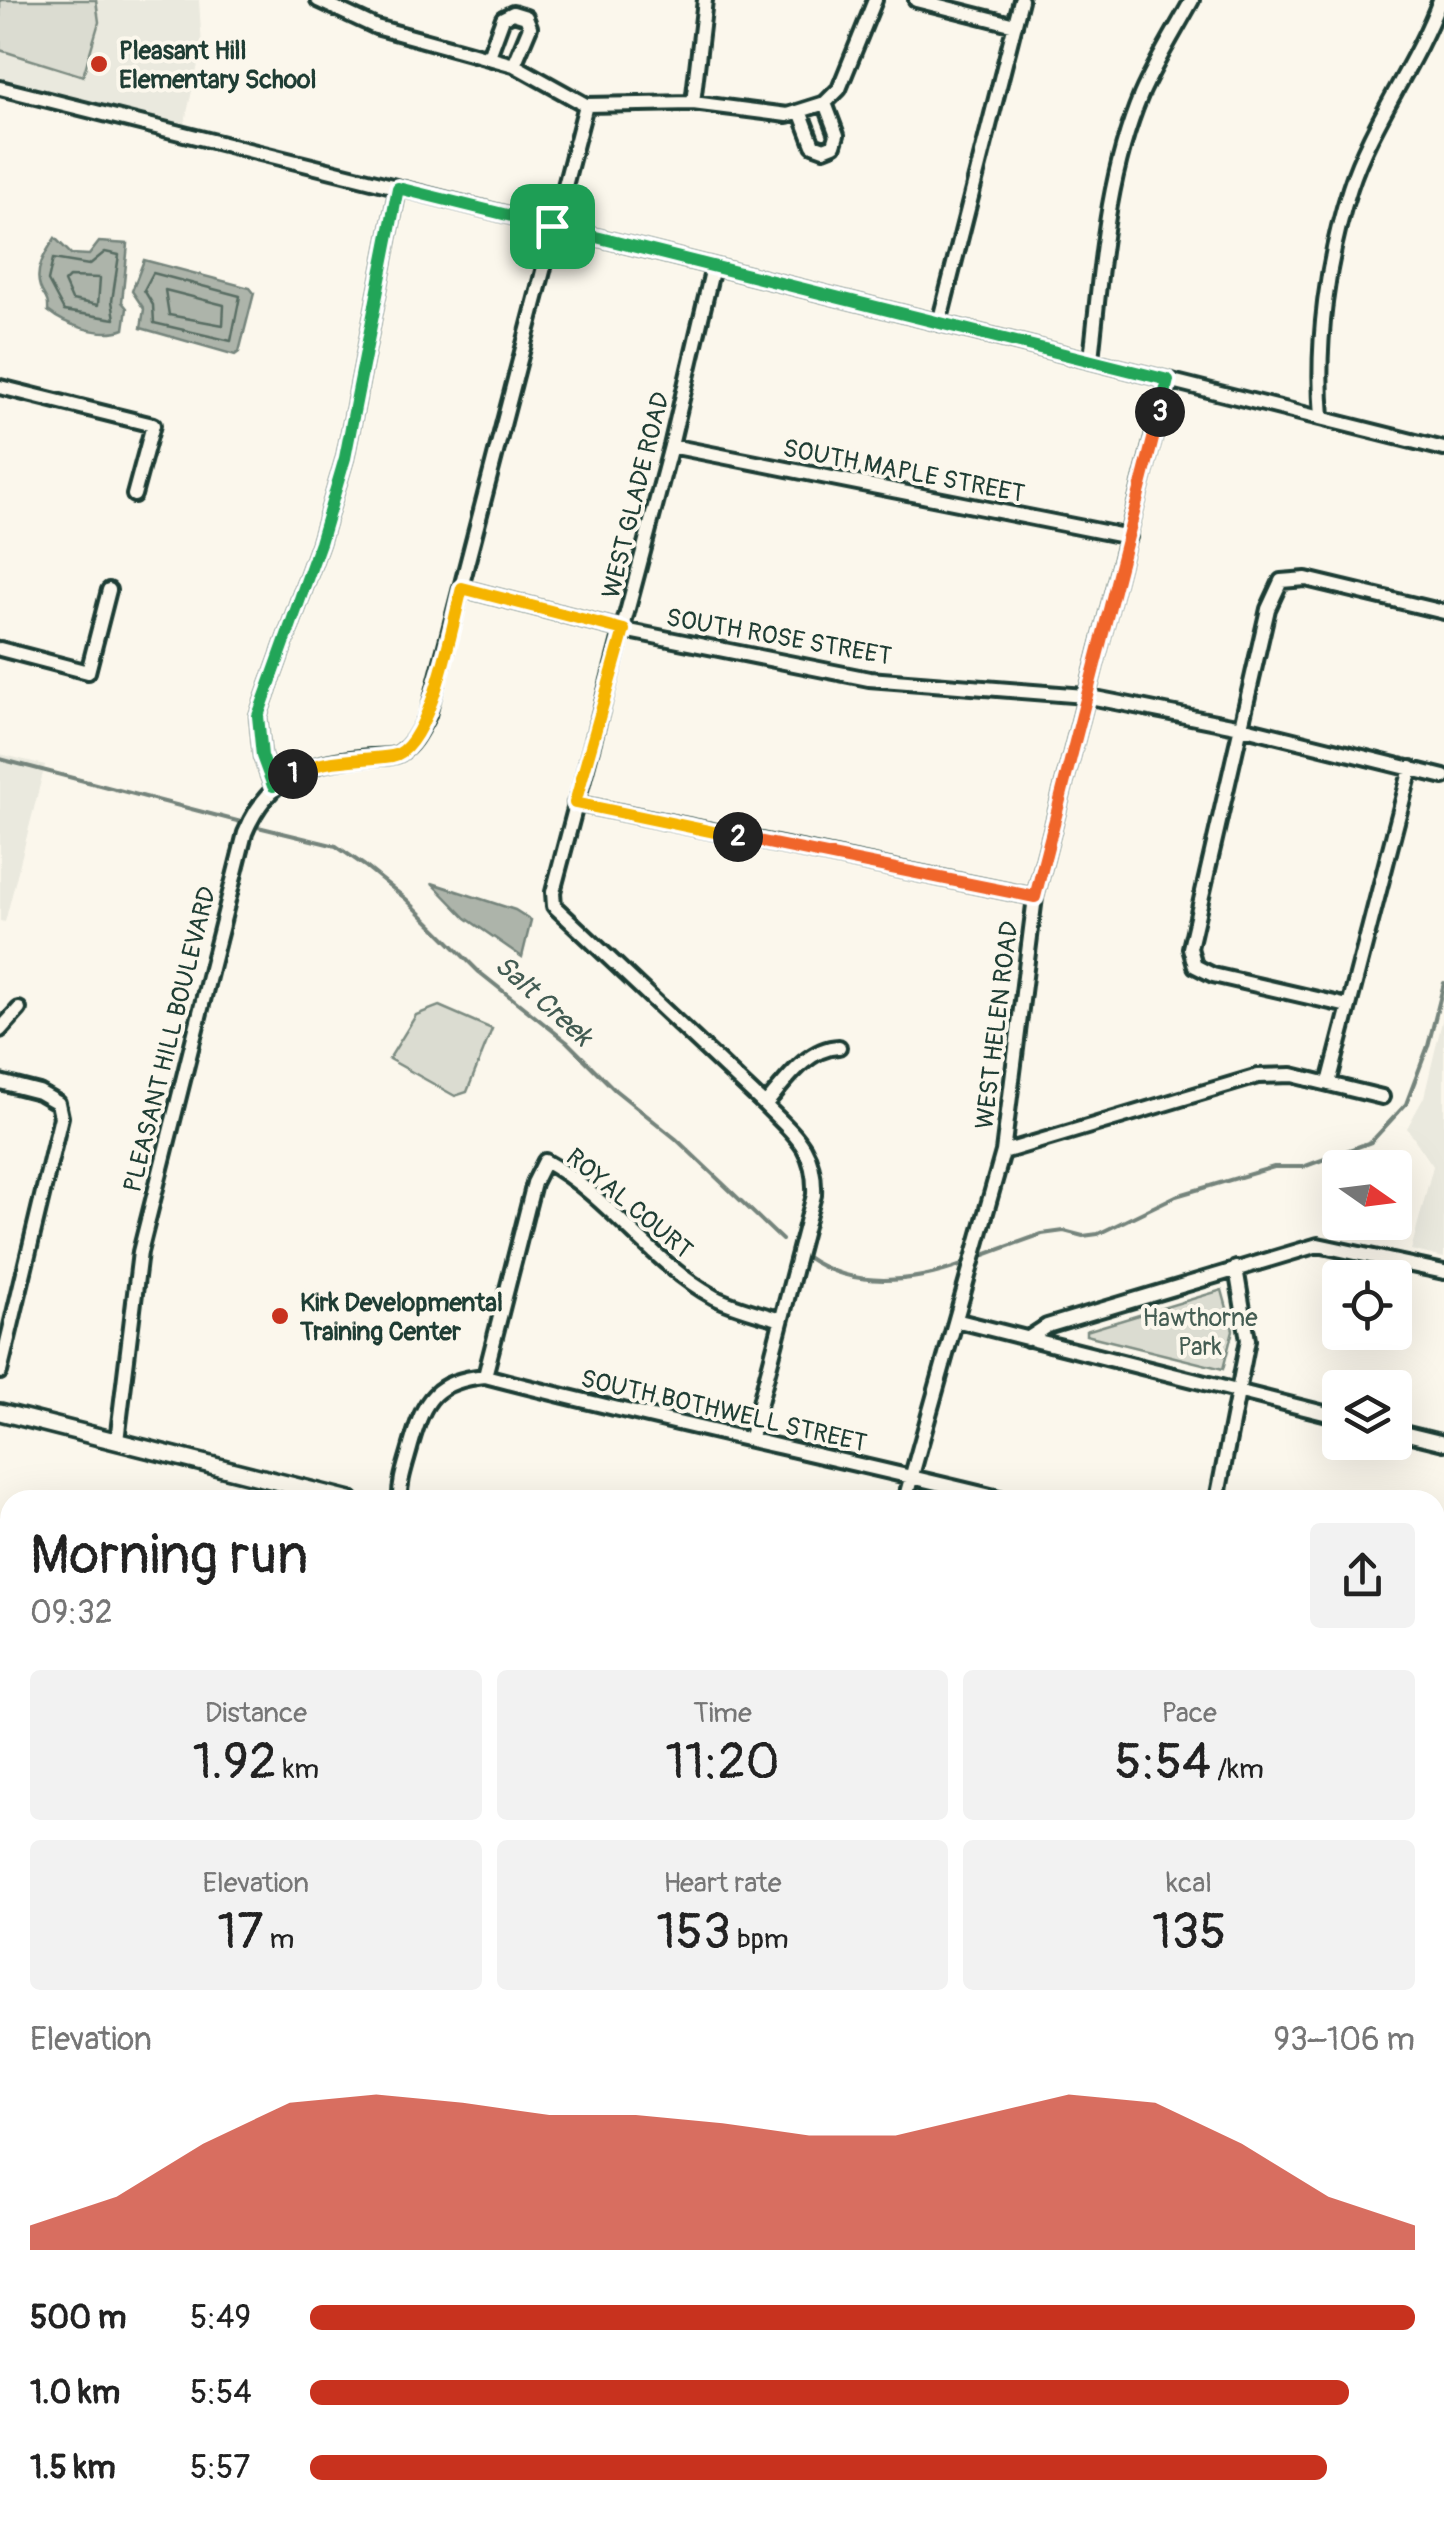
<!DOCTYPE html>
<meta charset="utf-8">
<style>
:root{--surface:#fff;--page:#f2f2f2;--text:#222;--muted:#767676;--accent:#c8321e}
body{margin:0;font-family:Pangolin,sans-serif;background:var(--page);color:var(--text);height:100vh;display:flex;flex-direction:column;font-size:38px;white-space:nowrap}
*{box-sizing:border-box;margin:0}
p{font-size:32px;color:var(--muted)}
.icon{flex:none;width:55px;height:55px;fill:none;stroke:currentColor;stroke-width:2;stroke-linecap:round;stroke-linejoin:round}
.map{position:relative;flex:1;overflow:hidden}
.side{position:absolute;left:0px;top:1490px;width:1445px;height:1038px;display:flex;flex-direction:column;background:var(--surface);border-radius:30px 30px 0 0;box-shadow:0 10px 40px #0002}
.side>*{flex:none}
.needle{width:65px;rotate:104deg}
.controls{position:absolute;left:1322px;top:1150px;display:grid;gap:20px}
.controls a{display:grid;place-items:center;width:90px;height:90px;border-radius:10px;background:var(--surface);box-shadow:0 10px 40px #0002;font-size:50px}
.pin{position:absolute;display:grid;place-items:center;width:85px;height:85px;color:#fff;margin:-42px;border-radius:20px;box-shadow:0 5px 15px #0006}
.km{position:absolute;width:50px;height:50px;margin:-25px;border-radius:50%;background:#222;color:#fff;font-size:28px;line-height:50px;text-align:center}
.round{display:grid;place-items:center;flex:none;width:105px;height:105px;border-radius:10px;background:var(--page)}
.head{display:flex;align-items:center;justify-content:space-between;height:170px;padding:0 30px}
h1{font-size:55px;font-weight:600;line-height:75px}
.stats{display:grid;grid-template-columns:repeat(3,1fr);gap:15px;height:170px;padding:10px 30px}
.stats div{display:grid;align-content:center;border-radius:10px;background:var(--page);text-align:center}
.stats b{font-size:50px;font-weight:600}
.stats small{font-size:28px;font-weight:400}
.stats p{font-size:28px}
.chart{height:280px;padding:20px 30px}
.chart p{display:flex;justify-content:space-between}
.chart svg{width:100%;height:180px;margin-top:10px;fill:var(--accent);opacity:.7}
ul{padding:0 30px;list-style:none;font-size:32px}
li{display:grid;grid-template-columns:160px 120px 1fr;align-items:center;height:75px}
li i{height:25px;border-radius:12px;background:var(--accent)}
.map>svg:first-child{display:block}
.built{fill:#eae9de}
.green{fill:#dbdcd1;stroke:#7d8c82;stroke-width:2.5}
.water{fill:#adb4aa;stroke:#74847b;stroke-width:2.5}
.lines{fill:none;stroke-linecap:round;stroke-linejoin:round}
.shore{stroke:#586d63;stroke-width:2.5}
.stream{stroke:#74847b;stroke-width:4}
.minor-casing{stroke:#1f3d34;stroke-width:20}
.major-casing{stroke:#1f3d34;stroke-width:22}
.minor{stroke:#fbf7ec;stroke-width:12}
.major{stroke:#fbf7ec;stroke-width:15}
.rail{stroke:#1f3d34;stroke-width:4;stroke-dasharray:15 8;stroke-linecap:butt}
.split-1-casing{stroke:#fff;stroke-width:20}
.split-2-casing{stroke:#fff;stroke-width:20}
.split-3-casing{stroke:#fff;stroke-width:20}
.split-4-casing{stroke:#fff;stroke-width:20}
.split-1{stroke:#22a559;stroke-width:12}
.split-2{stroke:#f5b400;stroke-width:12}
.split-3{stroke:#f0652b;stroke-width:12}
.split-4{stroke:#22a559;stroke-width:12}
.poi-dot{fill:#c8321e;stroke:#fbf7ec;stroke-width:4}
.labels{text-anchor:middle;stroke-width:8;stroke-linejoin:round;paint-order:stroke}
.poi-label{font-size:25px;font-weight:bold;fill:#1f3d34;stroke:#fbf7ec;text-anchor:start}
.street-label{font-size:25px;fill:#1f3d34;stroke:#fbf7ec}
.park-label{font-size:25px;fill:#455d53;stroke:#fbf7ec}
.water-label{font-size:28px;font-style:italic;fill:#425b52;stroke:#fbf7ec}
</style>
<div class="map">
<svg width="1444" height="2526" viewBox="0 0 1444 2526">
<rect width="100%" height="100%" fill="#fbf7ec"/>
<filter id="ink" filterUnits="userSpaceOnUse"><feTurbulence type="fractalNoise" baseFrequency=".01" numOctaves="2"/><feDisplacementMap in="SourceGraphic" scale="20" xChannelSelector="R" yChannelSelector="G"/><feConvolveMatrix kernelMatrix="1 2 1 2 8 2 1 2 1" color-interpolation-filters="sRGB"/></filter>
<g filter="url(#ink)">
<path class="built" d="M0 0H199L202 47 184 126 0 81Z
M0 754 45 765 5 922 0 921Z
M1444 1013V1258L1411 1250 1433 1166 1407 1128 1424 1097Z
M0 2083 10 2085V2518H1324L1315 2526H0Z"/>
<path class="green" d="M0 0H96L99 22 83 76 0 50Z
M439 1006 492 1029 467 1092 455 1096 389 1059 416 1015Z
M1222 1290 1233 1330 1223 1369 1086 1335V1331Z"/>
<path class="water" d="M55 238 71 254 89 255 99 242 128 244 122 302 127 308 124 329C102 338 65 325 48 311 49 298 44 298 40 287 34 269 46 252 55 238Z
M144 260 250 288 254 293 239 352 235 355 141 328 144 309 132 291Z
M432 883 515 910 531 920 522 957 466 918Z"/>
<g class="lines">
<path class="shore" d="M105 252 119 255 112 301 115 319 64 311 48 281 53 259 89 265Z
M153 273 240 296 231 341 154 323 153 305 144 290Z
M69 277 100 278 98 305 72 300 64 282Z
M165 290 224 305 223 325 169 315Z"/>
<path class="stream" d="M0 759 241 822
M258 827 336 846 365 866 406 899 479 972 567 1042 615 1090 676 1139 782 1240
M984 1255 1042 1234 1064 1231 1083 1236 1098 1234 1176 1196 1274 1167H1303L1371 1142 1406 1104 1428 1046 1444 983
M805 1256C853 1290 913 1283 965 1264"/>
<g class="minor-casing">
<path id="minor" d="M318 0 376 27 514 65 586 105 693 103 787 115 825 103 839 89 875 0
M916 0 1015 25
M489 56 503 18 513 13 526 17 530 27 514 65
M0 88 1444 449
M693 103 705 0
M800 111 813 145 824 149 834 145 837 135 825 103
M713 267 671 446 553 892 554 906 765 1105C795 1135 816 1150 814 1195L751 1437
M939 323 1021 0
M1091 359C1101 270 1106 179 1141 95 1155 63 1175 31 1192 0
M0 387 153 425 134 495
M1322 417C1316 344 1327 259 1350 188 1371 123 1416 65 1440 0
M671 446 1129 537
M462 588 624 630 869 679 1085 696 1241 727 1444 777
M0 649 88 672 109 590
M273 786 262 756 258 716 320 543 345 458 398 188
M575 803 1035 897
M1348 1006 1213 975 1195 966 1190 948 1268 609 1281 581 1306 579 1444 612
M0 1030 19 1009
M0 1082 39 1092 58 1103 61 1117 0 1372
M1329 1083 1411 768
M765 1105C785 1082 807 1048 839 1047
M1003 1152 1258 1076 1292 1075 1382 1097
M959 1321 1340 1417
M1027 1339 1047 1326 1318 1245 1444 1272
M485 1376 534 1183 545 1161C609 1196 650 1262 714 1297 735 1308 759 1313 781 1320
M1395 1431 1444 1443
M117 1441 140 1252 245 833C270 773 309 762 370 757 380 756 392 758 400 753 414 744 420 729 428 715L586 105
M400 1500C399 1481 406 1464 411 1445 424 1399 435 1381 485 1376 658 1421 833 1457 1007 1500
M905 1500 1003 1152 1035 897 1168 380
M1217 1500 1248 1340 1236 1268
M0 1595 10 1598
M1435 1605 1444 1607
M0 1787 10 1790
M1435 1942 1444 1944
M1435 2108 1444 2111
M0 2277 10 2280
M1435 2290 1444 2255
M1444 2491V2517
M566 2526 568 2518"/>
</g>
<g class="major-casing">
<path id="major" d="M0 1412 350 1500
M1435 1774 1444 1776"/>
</g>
<use href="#minor" class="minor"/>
<use href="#major" class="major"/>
<path class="rail" d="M1435 2437 1444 2428
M1356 2526 1365 2518"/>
</g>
</g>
<g class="lines" filter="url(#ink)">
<g class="split-1-casing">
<path id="split-1" d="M293 774 273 786 262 756 258 716 320 543 345 458 398 188 552 226"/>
</g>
<g class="split-2-casing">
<path id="split-2" d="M293 774C325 758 358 761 392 756 430 751 453 622 462 588L624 630 575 803 738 837"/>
</g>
<g class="split-3-casing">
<path id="split-3" d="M738 837 1035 897 1160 412"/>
</g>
<g class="split-4-casing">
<path id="split-4" d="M552 226 1168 380 1160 412"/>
</g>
<use href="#split-1" class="split-1"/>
<use href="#split-2" class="split-2"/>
<use href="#split-3" class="split-3"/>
<use href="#split-4" class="split-4"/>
</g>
<g class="poi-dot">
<circle cx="99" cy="64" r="10"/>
<circle cx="280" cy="1316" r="10"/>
</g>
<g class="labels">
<g class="poi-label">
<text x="119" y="59">Pleasant Hill<tspan x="119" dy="29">Elementary School</tspan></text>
<text x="300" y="1311">Kirk Developmental<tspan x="300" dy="29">Training Center</tspan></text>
</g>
<g class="street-label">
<text transform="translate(904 470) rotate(11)" y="9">SOUTH MAPLE STREET</text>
<text transform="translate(635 495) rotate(-76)" y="9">WEST GLADE ROAD</text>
<text transform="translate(779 636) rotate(10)" y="9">SOUTH ROSE STREET</text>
<text transform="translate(996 1025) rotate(-83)" y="9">WEST HELEN ROAD</text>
<text transform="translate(169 1039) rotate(-76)" y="9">PLEASANT HILL BOULEVARD</text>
<text transform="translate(630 1203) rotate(40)" y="9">ROYAL COURT</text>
<text transform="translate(724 1410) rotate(13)" y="9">SOUTH BOTHWELL STREET</text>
</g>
<g class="park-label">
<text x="1200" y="1326">Hawthorne<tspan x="1200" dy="29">Park</tspan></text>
</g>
<g class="water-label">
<text transform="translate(544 1000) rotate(42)" y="10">Salt Creek</text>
</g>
</g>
</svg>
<div class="controls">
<a><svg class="needle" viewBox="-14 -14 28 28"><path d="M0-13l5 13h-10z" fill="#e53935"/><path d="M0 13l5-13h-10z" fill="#767676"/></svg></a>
<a><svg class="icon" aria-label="locate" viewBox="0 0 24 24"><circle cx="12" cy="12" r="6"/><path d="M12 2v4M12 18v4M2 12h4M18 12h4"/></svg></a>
<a><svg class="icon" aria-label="layers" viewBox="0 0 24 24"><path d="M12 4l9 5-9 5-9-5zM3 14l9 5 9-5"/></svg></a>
</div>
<div class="pin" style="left:552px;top:226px;background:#1e9e55"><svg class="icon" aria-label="arrive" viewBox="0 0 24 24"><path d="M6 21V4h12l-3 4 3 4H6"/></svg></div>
<b class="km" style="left:293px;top:774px">1</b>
<b class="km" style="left:738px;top:837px">2</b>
<b class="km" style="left:1160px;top:412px">3</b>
<section class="side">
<div class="head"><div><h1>Morning run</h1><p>09:32</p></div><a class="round"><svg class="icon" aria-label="share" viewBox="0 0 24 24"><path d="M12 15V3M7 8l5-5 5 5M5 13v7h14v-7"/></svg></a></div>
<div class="stats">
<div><p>Distance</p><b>1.92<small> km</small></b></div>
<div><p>Time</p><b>11:20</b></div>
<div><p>Pace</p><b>5:54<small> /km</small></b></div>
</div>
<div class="stats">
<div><p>Elevation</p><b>17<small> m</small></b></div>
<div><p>Heart rate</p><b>153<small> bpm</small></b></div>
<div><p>kcal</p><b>135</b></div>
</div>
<div class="chart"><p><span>Elevation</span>93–106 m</p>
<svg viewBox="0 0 160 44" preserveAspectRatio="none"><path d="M0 44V38L10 31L20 18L30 8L40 6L50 8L60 11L70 11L80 13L90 16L100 16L110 11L120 6L130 8L140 18L150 31L160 38V44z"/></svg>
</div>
<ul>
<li><b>500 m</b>5:49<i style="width:100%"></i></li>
<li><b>1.0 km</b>5:54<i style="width:94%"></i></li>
<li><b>1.5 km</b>5:57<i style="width:92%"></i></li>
</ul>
</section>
</div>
